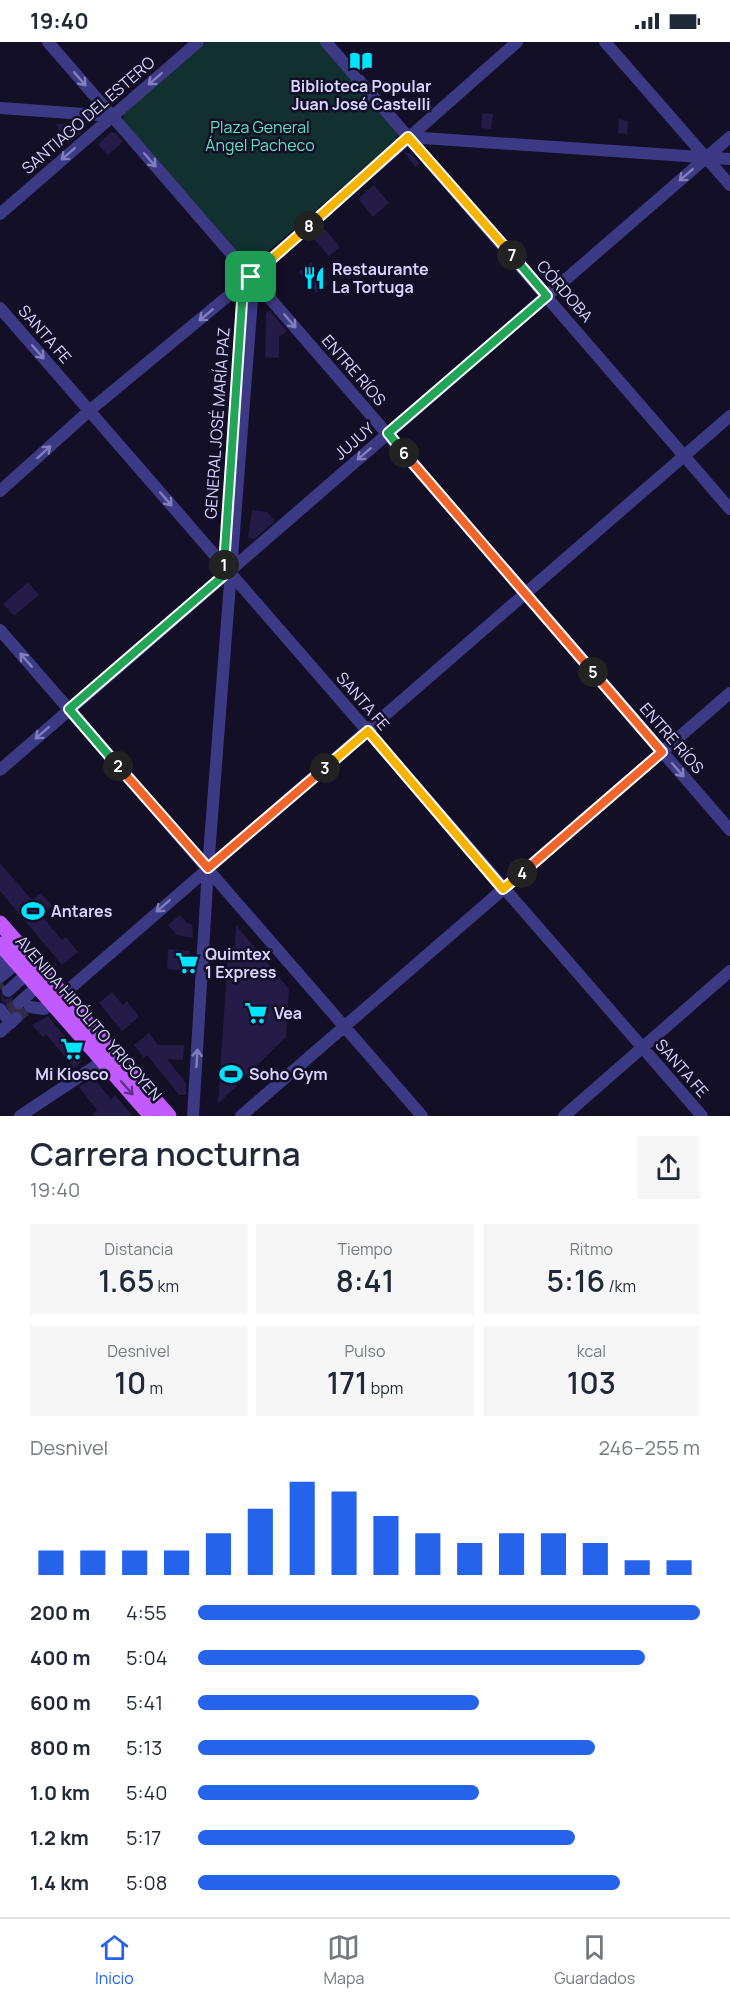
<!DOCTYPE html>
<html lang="es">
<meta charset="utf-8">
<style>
:root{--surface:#fff;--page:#f6f6f7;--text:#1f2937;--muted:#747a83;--line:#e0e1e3;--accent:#2563eb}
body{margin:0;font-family:Manrope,sans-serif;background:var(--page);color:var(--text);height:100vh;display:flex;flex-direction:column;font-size:22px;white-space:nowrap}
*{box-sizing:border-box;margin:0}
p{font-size:20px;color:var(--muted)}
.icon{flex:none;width:33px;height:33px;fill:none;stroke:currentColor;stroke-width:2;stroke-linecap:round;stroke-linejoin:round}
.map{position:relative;height:1074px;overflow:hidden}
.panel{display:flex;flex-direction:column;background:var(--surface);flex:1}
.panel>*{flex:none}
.pin{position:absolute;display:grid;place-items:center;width:51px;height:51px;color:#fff;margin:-26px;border-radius:12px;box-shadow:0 3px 9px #0006}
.km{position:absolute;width:30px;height:30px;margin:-15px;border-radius:50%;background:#222;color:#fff;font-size:16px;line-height:30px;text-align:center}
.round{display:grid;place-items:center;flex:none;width:63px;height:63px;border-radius:0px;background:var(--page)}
.head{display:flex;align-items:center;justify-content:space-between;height:102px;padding:0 30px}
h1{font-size:33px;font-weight:600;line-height:45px}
.stats{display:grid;grid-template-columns:repeat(3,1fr);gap:9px;height:102px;padding:6px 30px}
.stats div{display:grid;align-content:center;border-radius:0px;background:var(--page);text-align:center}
.stats b{font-size:30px;font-weight:600}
.stats small{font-size:16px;font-weight:400}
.stats p{font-size:16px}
.chart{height:168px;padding:12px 30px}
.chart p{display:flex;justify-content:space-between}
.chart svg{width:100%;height:108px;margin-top:6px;stroke:var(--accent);stroke-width:6}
ul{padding:0 30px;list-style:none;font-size:20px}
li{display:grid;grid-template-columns:96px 72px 1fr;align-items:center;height:45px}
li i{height:15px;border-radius:8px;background:var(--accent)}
.status{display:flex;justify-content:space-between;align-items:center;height:42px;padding:0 30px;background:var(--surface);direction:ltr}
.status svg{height:16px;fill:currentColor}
.dock{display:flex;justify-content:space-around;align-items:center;height:84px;border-top:2px solid var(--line);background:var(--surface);font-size:16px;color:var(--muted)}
.dock a{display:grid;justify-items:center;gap:3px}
.dock .current{color:var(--accent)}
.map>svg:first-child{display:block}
.green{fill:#12302f}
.building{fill:#241b47}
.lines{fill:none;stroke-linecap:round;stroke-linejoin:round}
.minor-tunnel{stroke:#312d47;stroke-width:12;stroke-dasharray:12 6;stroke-linecap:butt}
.minor{stroke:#3d3a85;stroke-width:12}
.major{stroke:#c25bff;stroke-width:15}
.oneway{stroke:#837fbc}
.oneway2{stroke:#623188}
.split-1-casing{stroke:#fff;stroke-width:12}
.split-2-casing{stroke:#fff;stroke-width:12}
.split-3-casing{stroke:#fff;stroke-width:12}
.split-4-casing{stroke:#fff;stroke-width:12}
.split-5-casing{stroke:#fff;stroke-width:12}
.split-6-casing{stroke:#fff;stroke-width:12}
.split-7-casing{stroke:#fff;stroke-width:12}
.split-8-casing{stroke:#fff;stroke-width:12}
.split-9-casing{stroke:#fff;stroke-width:12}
.split-1{stroke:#22a559;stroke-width:8}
.split-2{stroke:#22a559;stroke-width:8}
.split-3{stroke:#f0652b;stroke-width:8}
.split-4{stroke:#f5b400;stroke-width:8}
.split-5{stroke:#f0652b;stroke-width:8}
.split-6{stroke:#f0652b;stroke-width:8}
.split-7{stroke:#22a559;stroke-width:8}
.split-8{stroke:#f5b400;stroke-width:8}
.split-9{stroke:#f5b400;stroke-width:8}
.labels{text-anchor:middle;stroke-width:5;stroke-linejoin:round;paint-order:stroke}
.poi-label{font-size:16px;font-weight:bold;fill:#d9d4ff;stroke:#130f26;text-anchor:start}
.street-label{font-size:16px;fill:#d9d4ff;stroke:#130f26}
.park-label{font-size:16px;fill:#5fe0c0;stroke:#130f26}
</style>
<div class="status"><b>19:40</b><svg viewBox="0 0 49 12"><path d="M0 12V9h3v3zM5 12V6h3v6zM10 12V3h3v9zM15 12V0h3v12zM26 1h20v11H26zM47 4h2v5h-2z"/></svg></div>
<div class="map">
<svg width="730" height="1074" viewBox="0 0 730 1074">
<rect width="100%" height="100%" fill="#130f26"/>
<path class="green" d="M206 0H320L398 92 396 99 250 225 123 78 124 70Z"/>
<path class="building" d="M482 71 493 72 491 87 481 86Z
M619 77 628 79 627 92 618 91Z
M56 82 79 83 81 91 68 102Z
M111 90 116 91 123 100 108 113 98 102Z
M404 110 412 112 420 122 415 125Z
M374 143 389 161 373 175 358 157Z
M325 187 340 205 329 214 314 197Z
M311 220 328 242 316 251 299 230Z
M270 269 287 289 279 295V316L265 315 266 270Z
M252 468 267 470 275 479 254 497 248 496Z
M28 540 39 553 14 574 3 562Z
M0 821 32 858 41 851 52 864 41 873 62 898 66 895 78 910 62 923 0 849Z
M180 873 187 881 192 882 193 896 177 893 168 883Z
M236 883 289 947 286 995 218 1062 228 911 229 905H235Z
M168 907 190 909 189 929 167 927Z
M112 950 123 963 127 959 139 975 122 989 99 961Z
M0 951 5 957 13 955 11 962 15 968 12 969 2 959Z
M48 974 81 1014V1020L74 1026 46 992 43 995 32 983Z
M149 991 158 1003H184L183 1018 167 1017 186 1041V1053H179L147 1013 144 1016 134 1003Z
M93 1036 111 1057 115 1053 133 1074H91L97 1068 79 1045Z"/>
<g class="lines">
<path class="minor-tunnel" d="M0 946 4 943
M9 968 19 961
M16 976 25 968"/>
<path class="minor" d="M48 0 730 788
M326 0 730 467
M605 0 730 143
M0 66 112 74
M408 95 730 117
M0 172 198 0
M0 266 702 1074
M0 449 89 369 251 235 517 0
M227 484 242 260 249 242
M0 588 422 1074
M0 728 730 95
M0 922 10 913
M0 935 17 921
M8 949 27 932
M19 961 37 945
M30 965 44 967 52 962 730 374
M0 967 11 981
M0 990 16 976
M20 1074 103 1019
M193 1074 208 826 252 257 251 235
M241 1074 730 651
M564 1074 730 929"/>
<path class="major" d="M0 881 169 1074
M0 902 151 1074"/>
</g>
<defs><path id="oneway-shaft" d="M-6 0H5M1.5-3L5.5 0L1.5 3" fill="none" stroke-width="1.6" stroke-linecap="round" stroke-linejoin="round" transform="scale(1.5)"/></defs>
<g class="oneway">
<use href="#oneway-shaft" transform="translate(80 37) rotate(49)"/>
<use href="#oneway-shaft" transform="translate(155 37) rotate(139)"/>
<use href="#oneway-shaft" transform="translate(68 112) rotate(139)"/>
<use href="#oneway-shaft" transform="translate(150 118) rotate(49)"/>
<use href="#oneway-shaft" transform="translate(686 133) rotate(139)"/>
<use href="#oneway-shaft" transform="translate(206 273) rotate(140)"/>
<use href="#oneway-shaft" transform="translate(290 279) rotate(49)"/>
<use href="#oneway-shaft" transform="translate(38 310) rotate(49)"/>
<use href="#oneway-shaft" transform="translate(44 410) rotate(-42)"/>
<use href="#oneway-shaft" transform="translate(364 412) rotate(139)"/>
<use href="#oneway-shaft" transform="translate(166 457) rotate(49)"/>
<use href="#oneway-shaft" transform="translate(26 618) rotate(-131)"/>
<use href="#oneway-shaft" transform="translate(42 691) rotate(139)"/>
<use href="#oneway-shaft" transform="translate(678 728) rotate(49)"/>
<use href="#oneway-shaft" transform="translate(163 864) rotate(139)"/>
<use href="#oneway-shaft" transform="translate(197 1016) rotate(-86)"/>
</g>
<use class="oneway2" href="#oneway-shaft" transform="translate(127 1046) rotate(49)"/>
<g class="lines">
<g class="split-1-casing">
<path id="split-1" d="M224 523 242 260 251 235"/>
</g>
<g class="split-2-casing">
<path id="split-2" d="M118 724 69 667 223 534 224 523"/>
</g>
<g class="split-3-casing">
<path id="split-3" d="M118 724 208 826 325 726"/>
</g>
<g class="split-4-casing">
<path id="split-4" d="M325 726 368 689 503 847 522 831"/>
</g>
<g class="split-5-casing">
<path id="split-5" d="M522 831 662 710 593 630"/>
</g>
<g class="split-6-casing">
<path id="split-6" d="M404 411 593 630"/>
</g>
<g class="split-7-casing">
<path id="split-7" d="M404 411 388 391 547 254 512 213"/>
</g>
<g class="split-8-casing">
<path id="split-8" d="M309 184 408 95 512 213"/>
</g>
<g class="split-9-casing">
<path id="split-9" d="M251 235 309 184"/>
</g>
<use href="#split-1" class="split-1"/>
<use href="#split-2" class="split-2"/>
<use href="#split-3" class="split-3"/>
<use href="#split-4" class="split-4"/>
<use href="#split-5" class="split-5"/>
<use href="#split-6" class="split-6"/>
<use href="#split-7" class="split-7"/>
<use href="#split-8" class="split-8"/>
<use href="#split-9" class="split-9"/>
</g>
<defs>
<g id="library-bare" transform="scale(1.8)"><path d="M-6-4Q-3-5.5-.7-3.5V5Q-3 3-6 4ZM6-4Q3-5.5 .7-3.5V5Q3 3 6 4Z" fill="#00e5ff" stroke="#130f26" stroke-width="2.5" paint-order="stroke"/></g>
<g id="restaurant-bare" transform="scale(1.8)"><path d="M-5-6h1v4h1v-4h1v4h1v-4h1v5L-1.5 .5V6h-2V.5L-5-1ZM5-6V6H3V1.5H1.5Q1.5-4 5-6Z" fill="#00e5ff" stroke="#130f26" stroke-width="2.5" paint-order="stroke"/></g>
<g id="stadium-bare" transform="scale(1.8)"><path d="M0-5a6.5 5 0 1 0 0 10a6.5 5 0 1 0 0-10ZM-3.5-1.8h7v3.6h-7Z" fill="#00e5ff" stroke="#130f26" stroke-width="2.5" paint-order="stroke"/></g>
<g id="supermarket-bare" transform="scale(1.8)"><path d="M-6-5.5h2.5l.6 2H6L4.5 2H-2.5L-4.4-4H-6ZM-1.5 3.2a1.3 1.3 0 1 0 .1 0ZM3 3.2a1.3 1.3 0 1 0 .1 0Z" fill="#00e5ff" stroke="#130f26" stroke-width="2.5" paint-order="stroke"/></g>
</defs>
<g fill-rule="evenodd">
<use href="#library-bare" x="361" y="19"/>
<use href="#restaurant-bare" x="314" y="236"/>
<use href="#stadium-bare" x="33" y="869"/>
<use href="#supermarket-bare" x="187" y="921"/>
<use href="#supermarket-bare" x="256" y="971"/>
<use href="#supermarket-bare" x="72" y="1007"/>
<use href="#stadium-bare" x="231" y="1032"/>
</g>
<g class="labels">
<g class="poi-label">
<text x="361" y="50" text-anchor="middle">Biblioteca Popular<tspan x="361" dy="18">Juan José Castelli</tspan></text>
<text x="332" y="233">Restaurante<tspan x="332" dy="18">La Tortuga</tspan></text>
<text x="51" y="875">Antares</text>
<text x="205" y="918">Quimtex<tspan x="205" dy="18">1 Express</tspan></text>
<text x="274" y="977">Vea</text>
<text x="72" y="1038" text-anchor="middle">Mi Kiosco</text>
<text x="249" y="1038">Soho Gym</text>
</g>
<g class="street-label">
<text transform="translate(88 73) rotate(-41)" y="6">SANTIAGO DEL ESTERO</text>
<text transform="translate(565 249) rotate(49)" y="6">CÓRDOBA</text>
<text transform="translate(45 292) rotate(49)" y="6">SANTA FE</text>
<text transform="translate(354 328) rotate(49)" y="6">ENTRE RÍOS</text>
<text transform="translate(217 381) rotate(-86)" y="6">GENERAL JOSÉ MARÍA PAZ</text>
<text transform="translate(354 399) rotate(-41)" y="6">JUJUY</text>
<text transform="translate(363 659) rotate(49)" y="6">SANTA FE</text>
<text transform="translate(672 696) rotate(49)" y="6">ENTRE RÍOS</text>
<text transform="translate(89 976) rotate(49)" y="6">AVENIDA HIPÓLITO YRIGOYEN</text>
<text transform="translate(682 1026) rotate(49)" y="6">SANTA FE</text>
</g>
<g class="park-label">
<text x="260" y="91">Plaza General<tspan x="260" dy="18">Ángel Pacheco</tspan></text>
</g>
</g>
</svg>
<div class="pin" style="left:251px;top:235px;background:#1e9e55"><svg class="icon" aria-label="arrive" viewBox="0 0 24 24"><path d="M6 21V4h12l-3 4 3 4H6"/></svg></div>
<b class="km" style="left:224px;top:523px">1</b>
<b class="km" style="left:118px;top:724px">2</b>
<b class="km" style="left:325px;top:726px">3</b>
<b class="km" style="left:522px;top:831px">4</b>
<b class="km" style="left:593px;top:630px">5</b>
<b class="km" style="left:404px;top:411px">6</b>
<b class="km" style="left:512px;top:213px">7</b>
<b class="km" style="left:309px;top:184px">8</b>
</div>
<section class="panel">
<div class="head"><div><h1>Carrera nocturna</h1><p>19:40</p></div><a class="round"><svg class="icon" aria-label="share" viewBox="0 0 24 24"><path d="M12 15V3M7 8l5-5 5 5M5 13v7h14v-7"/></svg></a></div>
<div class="stats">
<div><p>Distancia</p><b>1.65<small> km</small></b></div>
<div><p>Tiempo</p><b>8:41</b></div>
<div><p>Ritmo</p><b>5:16<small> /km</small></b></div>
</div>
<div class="stats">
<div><p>Desnivel</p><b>10<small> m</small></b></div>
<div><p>Pulso</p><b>171<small> bpm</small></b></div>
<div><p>kcal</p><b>103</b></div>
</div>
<div class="chart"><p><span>Desnivel</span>246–255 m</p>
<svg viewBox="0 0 160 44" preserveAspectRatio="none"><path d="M5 44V34M15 44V34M25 44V34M35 44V34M45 44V27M55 44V17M65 44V6M75 44V10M85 44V20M95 44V27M105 44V31M115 44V27M125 44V27M135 44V31M145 44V38M155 44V38"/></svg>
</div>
<ul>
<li><b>200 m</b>4:55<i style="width:100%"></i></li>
<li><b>400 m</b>5:04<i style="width:89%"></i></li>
<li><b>600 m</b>5:41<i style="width:56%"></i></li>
<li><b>800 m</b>5:13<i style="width:79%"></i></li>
<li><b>1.0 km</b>5:40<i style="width:56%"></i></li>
<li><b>1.2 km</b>5:17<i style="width:75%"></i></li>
<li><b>1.4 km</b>5:08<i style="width:84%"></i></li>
</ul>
</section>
<nav class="dock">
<a class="current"><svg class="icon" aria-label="home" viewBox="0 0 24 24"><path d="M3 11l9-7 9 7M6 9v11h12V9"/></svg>Inicio</a>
<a><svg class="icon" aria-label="map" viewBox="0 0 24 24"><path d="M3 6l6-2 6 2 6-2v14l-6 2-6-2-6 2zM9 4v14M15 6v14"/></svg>Mapa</a>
<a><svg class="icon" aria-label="saved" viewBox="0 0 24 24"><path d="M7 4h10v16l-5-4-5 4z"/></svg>Guardados</a>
</nav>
